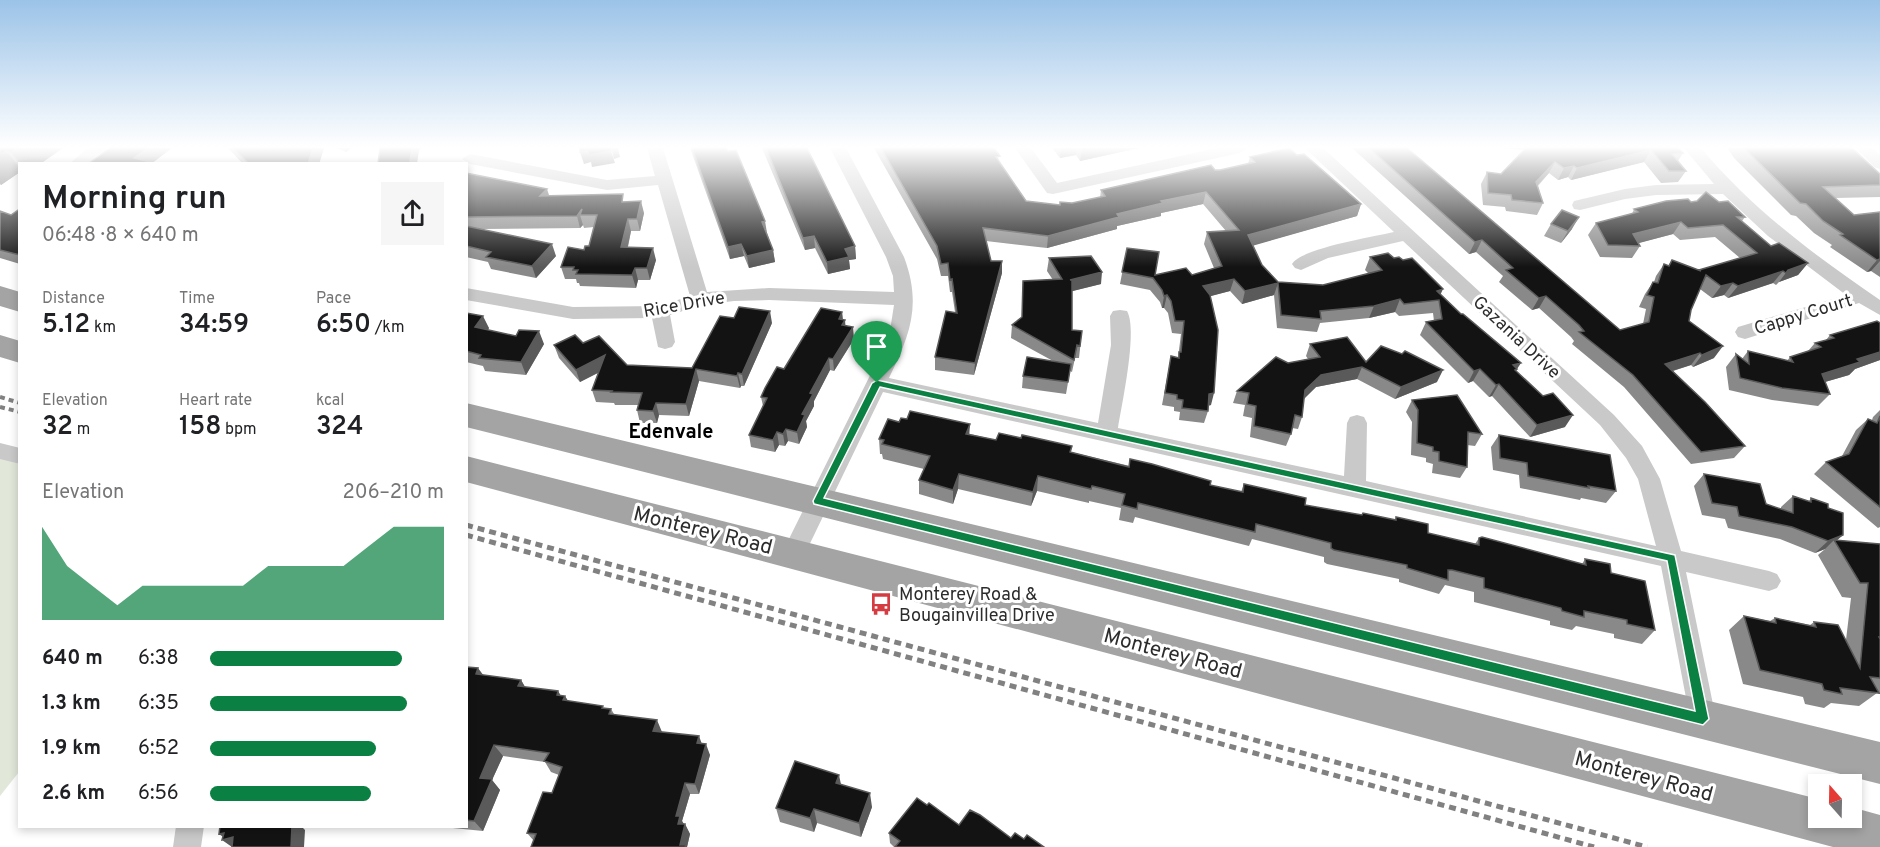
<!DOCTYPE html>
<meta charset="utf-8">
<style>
:root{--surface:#fff;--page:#f6f6f6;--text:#202124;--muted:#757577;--accent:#0b8043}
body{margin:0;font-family:Overpass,sans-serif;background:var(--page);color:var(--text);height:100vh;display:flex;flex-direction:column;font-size:22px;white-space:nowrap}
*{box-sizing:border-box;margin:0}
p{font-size:20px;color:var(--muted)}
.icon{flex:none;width:33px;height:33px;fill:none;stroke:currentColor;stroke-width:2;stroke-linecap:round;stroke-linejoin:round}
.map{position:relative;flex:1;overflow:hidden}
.panel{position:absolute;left:18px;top:162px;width:450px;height:666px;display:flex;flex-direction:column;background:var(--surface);border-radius:0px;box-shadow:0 3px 9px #0003}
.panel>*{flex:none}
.needle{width:39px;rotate:340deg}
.tools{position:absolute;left:1808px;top:774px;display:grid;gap:12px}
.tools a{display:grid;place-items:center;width:54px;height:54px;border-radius:0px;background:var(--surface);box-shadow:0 3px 9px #0003;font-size:30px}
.pin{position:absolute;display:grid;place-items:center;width:51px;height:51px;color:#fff;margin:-62px -26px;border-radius:50% 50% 50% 0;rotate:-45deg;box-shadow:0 0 6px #0007}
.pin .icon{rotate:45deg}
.round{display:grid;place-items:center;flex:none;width:63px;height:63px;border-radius:0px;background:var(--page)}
.overview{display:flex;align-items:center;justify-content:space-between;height:102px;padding:0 24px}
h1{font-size:33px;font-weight:600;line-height:45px}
.metrics{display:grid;grid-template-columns:repeat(3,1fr);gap:9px;height:102px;padding:6px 24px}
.metrics div{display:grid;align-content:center}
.metrics b{font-size:26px;font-weight:600}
.metrics small{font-size:16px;font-weight:400}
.metrics p{font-size:16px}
.chart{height:168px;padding:12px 24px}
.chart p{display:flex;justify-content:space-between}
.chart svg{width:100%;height:108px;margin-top:6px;fill:var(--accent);opacity:.7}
ul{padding:0 24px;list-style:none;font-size:20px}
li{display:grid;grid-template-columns:96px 72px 1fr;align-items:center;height:45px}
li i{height:15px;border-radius:8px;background:var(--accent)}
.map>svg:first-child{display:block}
.green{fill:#e1e8da}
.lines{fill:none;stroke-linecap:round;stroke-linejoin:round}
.minor{fill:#c9c9c9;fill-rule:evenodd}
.primary{fill:#a4a4a4;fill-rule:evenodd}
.rail-far1{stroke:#818181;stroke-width:4;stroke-dasharray:5 4;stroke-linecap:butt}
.rail{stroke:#818181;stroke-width:5;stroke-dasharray:7 5;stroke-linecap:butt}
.wall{fill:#898989}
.shaded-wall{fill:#5a5a5a}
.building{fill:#131313;stroke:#5a5a5a;stroke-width:1.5}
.route{fill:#0b8043;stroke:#fff;stroke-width:1.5;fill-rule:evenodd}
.labels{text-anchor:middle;stroke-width:6;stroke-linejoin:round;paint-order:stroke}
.street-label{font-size:18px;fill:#2c2c2c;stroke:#fff}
.poi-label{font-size:18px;fill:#2c2c2c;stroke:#fff;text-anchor:start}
.neighbourhood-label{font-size:20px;font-weight:bold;fill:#000;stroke:#fff}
.near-street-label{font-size:21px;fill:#2c2c2c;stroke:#fff}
</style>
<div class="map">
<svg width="1880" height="847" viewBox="0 0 1880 847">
<rect width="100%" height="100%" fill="#fff"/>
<path class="green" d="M0 458 20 464 19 772 0 796Z"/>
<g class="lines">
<path class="minor" d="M88 148H107L88 164H69Z
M647 148H663L707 292 769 288 894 292 893 276 886 257 830 148H846L904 257C922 305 910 335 889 378L1098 423 1111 345 1110 316 1113 311 1120 310 1127 311C1138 330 1122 403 1118 428L1344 476 1347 423 1350 417 1357 415 1364 417 1367 423 1366 481 1656 546 1638 479 1626 458 1600 425 1403 241 1328 258 1301 270 1295 268 1292 264C1302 248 1373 237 1394 232L1305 148H1323L1614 415 1642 446 1660 479 1681 551 1769 571 1777 574 1781 581 1777 588 1769 591 1686 572 1716 719 1712 728 1703 731 1694 728 1690 719 1661 566 883 392 802 560 794 563 786 560 782 553 889 337 894 305 769 300 734 301 702 305 670 315 675 342 672 347 665 349 658 347 652 318 573 319 466 300V288L573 307 659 306 690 296 658 185 607 190 470 164 462 159 470 154 607 180 655 176Z
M1015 148H1031L1057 183 1217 148H1248L1240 153 1053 194 1047 193Z
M1684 148H1701C1754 211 1813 254 1880 300V315L1859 303 1745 339 1738 337 1735 332 1738 327 1846 295 1768 236 1723 194 1656 195 1625 199 1580 210 1574 209 1572 205 1574 201 1625 189 1656 185 1714 184Z
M1856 148H1873L1880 155V169L1874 167Z
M0 443 20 448V464L0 459Z
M176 826H204L201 847H173Z"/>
<path class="primary" d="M0 286 20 292V312L0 306Z
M0 335 20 341V363L0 357Z
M466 403 1880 742V784L466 427Z
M466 456 1818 799V818H1851V807L1880 815V847H1833L466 482Z"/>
<path class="rail-far1" d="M0 397 20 403
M0 407 20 412"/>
<path class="rail" d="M466 525 1647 847
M466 535 1594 847"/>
</g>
<path class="wall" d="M0 148H63L40 164H20V172L1 185 0 184Z
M228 148H324L319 164H243Z
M336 148H351L346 152Z
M690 148H726L767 233 773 250 775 262 749 268 744 256 730 259Z
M762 148H807L855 246 856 259 849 260 850 269 828 274 815 248 805 250Z
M874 148H994L999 162 1026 201 1060 205 1072 203 1100 198 1101 190 1215 170H1220L1248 164 1250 157 1297 155 1361 204 1357 216 1253 245 1262 265 1278 282 1323 285 1369 274 1365 270 1370 257 1394 258 1441 295 1517 369 1516 371 1565 427 1530 437 1492 396 1489 397 1473 381 1468 383 1420 335 1426 322 1434 321 1433 313 1399 316 1395 312 1369 318 1320 323 1317 332 1277 328 1274 295 1242 304 1230 291 1210 296 1211 405 1208 406V411L1204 423 1179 420 1180 412 1174 411V407L1162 405 1171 356 1178 358 1181 334 1172 333 1168 313 1164 308H1162L1160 302 1150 290 1120 284 1127 248 1155 275H1192L1214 268 1204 244 1207 232 1226 231 1203 204 1161 213V216L1117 226V229L1047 248 986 241 991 261 1002 273 974 375 935 370V357L955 312 952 292H950L948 276H941L937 259Z
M1052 148H1139L1080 161 1076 155 1060 158Z
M1352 148H1407L1620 330 1643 324 1646 309 1639 307 1645 294 1653 282H1654L1656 276 1664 264 1668 266 1672 260 1699 270 1740 258 1715 237 1680 240 1673 234 1638 243 1640 246 1632 258 1600 257 1588 235 1596 223 1632 214 1634 209 1691 202H1719L1745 217 1742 221 1771 246 1808 263 1798 275 1779 282 1776 285 1773 283 1728 298 1724 295 1712 298 1700 289 1691 310 1689 321 1714 358 1693 367 1691 365 1673 371 1745 446 1734 458 1691 464 1624 387 1572 344 1574 341 1571 337 1539 308 1532 310 1499 282 1503 276 1476 252 1469 254Z
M1503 148H1678L1683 153 1678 161 1686 171 1678 182 1661 183 1644 162 1571 180 1568 177 1558 180 1549 173 1538 186 1543 203 1537 215 1506 211 1505 207 1483 205 1481 184 1487 172 1501 174 1524 150Z
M1727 148H1852L1880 174V197L1835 198 1854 215 1880 212V277L1871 271 1867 272 1830 247 1832 245 1814 233 1796 216 1791 215 1735 159Z
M466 173 549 196 626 202 644 213 640 231H631L628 247 656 260 650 280H638L636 288 580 286 579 283H577L576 279H565L561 267 589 246 594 227 584 228 583 225 580 228 481 229 556 256 536 278 491 269 488 262 466 257Z
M0 211 11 215 20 211V264L0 258Z
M1551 224 1572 229 1561 243 1544 236Z
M1049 258 1101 284 1072 291V330L1082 331 1079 358H1075L1072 372 1070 371 1066 394 1022 388 1023 376 1053 361 1011 338 1012 325 1022 318 1023 281 1053 280 1047 271Z
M842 312 843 320H845V325L854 339 834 371 830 370 814 401V406L806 421 807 427 799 444 788 441 785 446 779 445 775 452 751 447 749 435 763 406 761 397 784 369Z
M466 313 489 328 488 330 544 344 526 375 485 371 483 366 466 362Z
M772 323 744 386H741L740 388 699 381 689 416 659 415 657 423H640L637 410 638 405H615L614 403 596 402 592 390 598 373 580 382 559 358 554 345 583 343 627 365 692 368Z
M1880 323V360L1855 369 1849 375 1825 382 1830 394 1818 406 1772 400 1729 390 1726 367 1736 354 1742 359 1748 351 1787 361 1790 357 1808 351 1815 343 1826 340 1830 335Z
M1310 344 1366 362 1437 382 1395 399 1357 379 1316 387 1304 398 1302 417 1298 429 1292 428 1291 434 1286 446 1250 437 1252 418 1243 416 1245 405 1233 403 1237 391 1288 363 1308 359 1306 356Z
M1412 400 1482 434 1475 446 1467 445V467L1460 478 1432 473 1433 464 1426 462V458L1411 455 1412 422 1406 412Z
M1880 410V527L1878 528 1814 474 1826 462 1842 456 1856 430 1868 419 1872 420 1873 417Z
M907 419 996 440 1021 438 1072 446 1071 452 1210 485 1241 492 1244 484 1305 505 1362 515 1363 513 1395 520 1396 517 1428 533 1475 544 1479 538 1582 564 1585 559 1611 573 1655 630 1642 644 1614 638V634L1576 626 1572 630 1550 625V621L1474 602V592L1445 585 1439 594 1399 582V579L1327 564 1324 562V557L1252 539 1249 546 1135 517 1133 523 1119 520 1121 508 1089 501V503L1037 491 1031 506 958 489 953 504 919 494V480L924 469 883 459 882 454H880L879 439 899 422Z
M1499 435 1616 491 1606 503 1581 498 1580 500 1520 488 1519 475 1493 470 1491 447Z
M1704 474 1766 504 1781 509V507L1793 496 1809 501 1811 498 1828 508 1843 535 1837 540 1880 544V694L1877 693 1859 706 1831 703 1824 708 1805 704 1803 697 1743 684 1729 630 1744 616 1770 621 1775 618 1810 625 1814 622 1846 640 1851 598 1842 597 1818 555 1825 549 1815 553 1780 539 1728 528 1725 519 1702 515 1694 486Z
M466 667 483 675 521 680 525 687 558 691 561 696H565L568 701 611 709 614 714 662 732 702 744 710 755 699 794H690L682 821 684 824H685L690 834 687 847H531L534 841 527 833 552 793 559 775 551 772 545 762 503 756 492 780 500 790 483 831 443 827 442 826H466Z
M841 784 872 807 861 837 817 823 814 832 780 822 776 808Z
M927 805 959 825 1011 838 1024 839 894 847 890 843 889 833Z"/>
<path class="shaded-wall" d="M17 148H63L40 164H20L11 152Z
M148 148H172L151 164 134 158Z
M313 148H324L319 164H308Z
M344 148H351L346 152Z
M412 148H422L419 150 417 164 410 161Z
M611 148H618L620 157 614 159Z
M1061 148H1076V155L1060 158Z
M1085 148H1139L1080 161 1082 149Z
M1651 150 1644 162 1571 180 1577 168Z
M6 151 20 168V172L1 185 0 183V154Z
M588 151H611L615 163 592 167 591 162 584 164 580 152Z
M1555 162 1549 173 1530 193 1536 182Z
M1574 166 1568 177 1558 180 1564 168Z
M547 189 551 201 540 196Z
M1206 192 1203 204 1161 213V216L1117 226V229L1047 248 1048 236 1161 201Z
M641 201 644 213 640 231 637 219Z
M1361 204 1357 216 1245 248 1248 235Z
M582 209 580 215 583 225 580 228 577 216Z
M1579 217 1572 229 1561 243 1568 231Z
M628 219 631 231 625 259 621 247Z
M765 221 767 233 762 222Z
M1681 222 1673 234 1628 246 1633 234Z
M814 236 815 248 805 250 803 238Z
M1482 240 1476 252 1469 254 1475 242Z
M552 244 556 256 536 278 532 266Z
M741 244 744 256 730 259 728 247Z
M855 246 856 259 849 260 850 269 828 274 827 262 845 249Z
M653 248 656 260 650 280 647 268Z
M773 250 775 262 749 268 747 256Z
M1880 259V261L1871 271 1867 272 1877 260Z
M1002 261V273L974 375 975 363Z
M1808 263 1798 275 1779 282 1788 270Z
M635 268 638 280 636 288 632 275Z
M1783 271 1773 283 1728 298 1738 286Z
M1102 272 1101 284 1069 292 1070 280Z
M1234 279 1230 291 1200 299 1203 286Z
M1278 283 1274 295 1242 304 1245 291Z
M1733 283 1724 295 1712 298 1721 286Z
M1443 289 1438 300 1437 291Z
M1167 295 1164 308H1162L1164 296Z
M1546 296 1539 308 1532 310 1539 298Z
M1400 299 1395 312 1369 318 1374 306Z
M770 311 772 323 744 386 742 374Z
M842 312 843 323 845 320 846 333 839 319Z
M483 316 489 328 481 339 475 327Z
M853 327 854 339 834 371 833 359Z
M539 331 544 344 526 375 521 362Z
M1723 346 1714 358 1693 367 1702 355Z
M1880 352V360L1855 369 1849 375 1811 386 1822 374 1857 359Z
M1700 353 1691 365 1656 376 1665 364Z
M605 355 609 367 580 382 576 370Z
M829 358 830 370 814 401V406L806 421 807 427 799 444 797 432 802 414 810 393Z
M1521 363 1517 369 1510 381 1513 365Z
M1362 367 1357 379 1316 387 1301 402 1305 390 1321 375Z
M696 369 699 381 689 416 686 404Z
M1480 369 1473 381 1468 383 1474 371Z
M1443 370 1437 382 1395 399 1401 387Z
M738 373 741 386 740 388 737 376Z
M1499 384 1492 396 1489 397 1496 385Z
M1214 393 1211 405 1205 406 1209 394Z
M656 403 659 415 657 423 653 411Z
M1573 415 1565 427 1530 437 1537 425Z
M970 424 969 439 966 434Z
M786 429 788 441 785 446 783 434Z
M777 432 779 445 775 452 773 440Z
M959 474 958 489 953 504V490Z
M1038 476 1037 491 1031 506 1033 492Z
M1843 535 1835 542 1834 540 1825 549 1815 553 1828 541Z
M478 668 487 680 476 674Z
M521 680 528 692 518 686Z
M558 691 563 700 565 696 572 708 557 695Z
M657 720 662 732 653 731Z
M699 736 703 747 697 743Z
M706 744 710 755 699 794 695 784Z
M494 745 503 756 492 780 500 790 483 831 474 821 480 778Z
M839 775 842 789 836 783Z
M685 783 690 794 682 821 685 826V824L690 834 687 847H681L676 816Z
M870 793 872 807 861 837 859 823Z
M814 809 817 823 814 832 810 818Z
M292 826H301L305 830 304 847H291Z
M224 833 233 837 232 847 222 840 226 839 219 834Z"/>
<path class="building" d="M0 148H17L11 152 6 151 0 154Z
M110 148H148L134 158 158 164H88Z
M233 148H313L308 164H249Z
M380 148H412L410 161 421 164H378Z
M580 148H611V151L589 155 588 151 580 152Z
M692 148H726L728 151 736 150 765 221 762 222 773 250 747 256 741 244 728 247Z
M766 148H807L855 246 845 249 849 257 827 262 814 236 803 238Z
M881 148H994L1000 156 996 157 1026 201 1060 205V202L1072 203 1105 196 1101 190 1172 174 1211 165 1215 170H1220L1255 162 1250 157 1289 148 1297 155 1304 154 1361 204 1248 235 1262 265 1278 282 1323 285 1382 270 1370 257 1388 253 1394 258 1399 257 1403 260 1412 258 1443 289 1437 291 1461 314H1463L1521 363 1513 365 1517 369 1515 370 1543 396 1553 393 1573 415 1537 425 1499 384 1496 385 1480 369 1474 371 1426 322 1442 319 1439 300 1404 304 1400 299 1374 306 1320 311 1321 319 1281 315 1278 283 1245 291 1234 279 1203 286 1210 295 1218 330 1214 393 1209 394 1208 411 1182 408 1183 400 1177 399V395L1165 393 1171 356 1179 358V352H1181L1184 321H1175L1171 301 1167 295 1164 296 1162 290 1153 278 1122 272 1127 248 1159 252 1155 275 1186 268 1192 275 1222 266 1207 232 1239 230 1206 192 1161 201 1163 203 1117 214 1119 217 1048 236 983 228 991 261H1002L975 363 935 357 946 311 957 313 952 279 950 280 948 263 941 264 937 246Z
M1369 148H1407L1620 330 1649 322 1654 297 1647 295 1653 282 1658 283 1664 264 1669 266 1672 260 1701 271 1699 270 1757 253 1723 225 1688 228 1681 222 1633 234 1640 246 1608 245 1596 223 1638 212 1634 209 1666 201 1688 199 1691 202 1697 201 1706 192 1719 202 1728 201 1745 217H1737L1771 246 1779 243 1808 263 1788 270 1786 273 1783 271 1738 286 1733 283 1721 286 1706 275 1691 310 1689 321 1723 346 1702 355 1700 353 1665 364 1705 402 1745 446 1701 452 1633 375 1579 332 1584 331 1579 325 1546 296 1539 298 1506 270 1513 268 1482 240 1475 242Z
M1526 148H1678L1683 153 1672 154 1686 171H1669L1651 150 1577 168 1574 166 1564 168 1555 162 1536 182 1543 203 1512 200 1511 195 1488 193 1487 172 1501 174Z
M1744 148H1852L1880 174V185L1823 187 1854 215 1880 212V259L1877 260 1840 235 1843 234 1823 221 1806 204 1800 203Z
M466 173 547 189 540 196 623 194 622 202 641 201 637 219H628L621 247 653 248 647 268H635L632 275 576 274 578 270H573L574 267H561L568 247 584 250 585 246H589L597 215H580L582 209 577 216 466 217Z
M18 210 20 211V255L0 250V211L11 215Z
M1562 210 1579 217 1568 231 1551 224Z
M466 226 552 244 532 266 486 257 491 252 466 246Z
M1091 256 1102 272 1070 280H1072V330L1082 331 1080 346 1077 345 1074 360 1012 325 1022 317 1023 281 1062 279 1049 258Z
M739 307 770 311 742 374 738 373 737 376 696 369 686 404 656 403 653 411 637 410 642 393 611 392 612 391 592 390 605 355 576 370 554 345 575 335 583 343 599 336 627 365 692 368 720 316 734 318Z
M821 308 842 312 839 319 845 320 842 325 853 327 833 359 829 358 810 393 813 394 802 414 805 415 797 432 786 429 783 434 777 432 773 440 749 435 767 398 761 397 765 388 777 367 784 369Z
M466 313 483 316 475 327 516 336 519 330 539 331 521 362 479 358 481 355 466 351Z
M1877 321 1880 323V352L1857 359 1860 362 1822 374 1830 394 1782 388 1740 378 1736 354 1749 364 1748 351 1793 362 1790 357 1821 347 1815 343 1834 338 1830 335Z
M1347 337 1366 362 1381 346 1402 354 1405 351 1443 370 1401 387 1362 367 1321 375 1305 390 1302 417 1295 415 1291 434 1254 426 1256 406 1247 404 1249 393 1237 391 1276 357 1288 363 1320 357 1310 344Z
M1027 357 1071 364 1068 382 1023 376Z
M1457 395 1482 434 1468 432 1467 467 1439 461V452L1433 451V447L1417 443 1418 410 1412 400Z
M910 411 970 424 966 434 996 440 999 433 1021 438 1022 435 1072 446 1070 452 1129 467 1130 459 1152 464 1211 481 1210 485 1243 492 1244 484 1306 498 1305 505 1362 515 1363 513 1396 520V517L1428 524V533L1479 545V538L1482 537 1586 565 1585 559 1610 564 1611 573 1645 581 1655 630 1627 624V620L1584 611V617L1562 611 1561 608 1484 588V578L1452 570H1448V580L1407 568V565L1334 550 1331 548V543L1256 524 1255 532 1138 503 1137 509 1122 505 1125 494 1092 486 1091 489 1038 476 1033 492 959 474 953 490 919 480 930 456 882 444 884 440 879 439 888 419 899 422 901 418 907 419Z
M1880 416V507L1826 462 1849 454 1868 419 1877 423Z
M1499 435 1610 455 1616 491 1588 486 1589 488 1528 476 1527 463 1500 458Z
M1704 474 1760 484 1766 504 1793 513V496L1811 502V498L1828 504V508L1843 513V535L1828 541 1792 527 1739 516 1737 507 1712 503Z
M1834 540 1880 544V637H1879L1880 639V678L1870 677 1879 693 1840 688 1842 694 1824 690 1822 684 1760 670 1744 616 1776 623 1775 618 1816 627 1814 622 1838 625 1860 668 1868 583H1860Z
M466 667 478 668 476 674 521 680 518 686 558 691 557 695 565 696 563 700 603 706 602 708 611 709 609 714 657 720 653 731 699 736 697 743 706 744 695 784 685 783 676 816H680L678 824H685L680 845H686L685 847H531L536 834 527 833 543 792 552 793 562 767 544 761 549 753 494 745 480 778 492 779 474 821 466 820Z
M795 761 839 775 836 783 870 793 859 823 814 809 810 818 776 808Z
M917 798 927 805 929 803 959 825 970 810 980 815 1011 838 1015 833 1024 839 1027 835 1044 847H895L900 841 889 833Z
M220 826H265V827L268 826H292L291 847H232L233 837 222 840 224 833 219 834Z"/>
<linearGradient id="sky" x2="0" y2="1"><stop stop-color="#9bc3e8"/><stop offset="0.55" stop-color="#fff"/><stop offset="1" stop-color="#fff" stop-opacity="0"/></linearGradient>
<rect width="1880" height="267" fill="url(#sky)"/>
<path class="route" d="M877 380 1675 555 1709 719 1703 725 814 504 813 501 872 383ZM880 387 1667 561 1695 711 824 498Z"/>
<defs>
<g id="bus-bare" transform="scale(1.8)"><path d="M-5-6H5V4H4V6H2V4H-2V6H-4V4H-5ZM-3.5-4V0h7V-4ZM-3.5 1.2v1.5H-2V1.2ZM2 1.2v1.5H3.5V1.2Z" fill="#d53c42" stroke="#fff" stroke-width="2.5" paint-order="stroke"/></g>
</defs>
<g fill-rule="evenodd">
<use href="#bus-bare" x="881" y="604"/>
</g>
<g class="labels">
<g class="street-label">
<text transform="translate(684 304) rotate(-10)" y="6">Rice Drive</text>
<text transform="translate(1803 314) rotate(-17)" y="6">Cappy Court</text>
<text transform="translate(1517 337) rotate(43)" y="6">Gazania Drive</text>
</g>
<g class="poi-label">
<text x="899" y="600">Monterey Road &amp;<tspan x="899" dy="21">Bougainvillea Drive</tspan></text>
</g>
<g class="neighbourhood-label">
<text x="671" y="438">Edenvale</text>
</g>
<g class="near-street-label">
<text transform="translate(703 530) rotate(14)" y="7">Monterey Road</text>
<text transform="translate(1173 653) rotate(15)" y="7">Monterey Road</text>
<text transform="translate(1644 776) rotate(15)" y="7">Monterey Road</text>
</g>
</g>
</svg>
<div class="tools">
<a><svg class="needle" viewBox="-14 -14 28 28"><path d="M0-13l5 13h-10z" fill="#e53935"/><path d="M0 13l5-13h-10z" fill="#757577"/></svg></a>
</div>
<div class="pin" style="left:877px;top:383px;background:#1e9e55"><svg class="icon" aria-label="arrive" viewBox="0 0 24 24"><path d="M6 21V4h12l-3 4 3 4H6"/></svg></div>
<section class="panel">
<div class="overview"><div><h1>Morning run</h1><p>06:48 · 8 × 640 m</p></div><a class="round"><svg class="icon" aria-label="share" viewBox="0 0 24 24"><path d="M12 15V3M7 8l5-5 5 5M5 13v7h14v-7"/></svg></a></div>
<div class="metrics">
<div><p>Distance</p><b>5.12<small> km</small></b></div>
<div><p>Time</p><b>34:59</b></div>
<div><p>Pace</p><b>6:50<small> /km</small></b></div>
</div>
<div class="metrics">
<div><p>Elevation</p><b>32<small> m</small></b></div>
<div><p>Heart rate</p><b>158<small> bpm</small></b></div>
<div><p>kcal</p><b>324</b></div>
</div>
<div class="chart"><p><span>Elevation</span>206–210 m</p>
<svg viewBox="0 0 160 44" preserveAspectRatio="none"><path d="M0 44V6L10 22L20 30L30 38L40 30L50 30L60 30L70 30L80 30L90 22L100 22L110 22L120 22L130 14L140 6L150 6L160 6V44z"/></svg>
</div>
<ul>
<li><b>640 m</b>6:38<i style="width:82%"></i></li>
<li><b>1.3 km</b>6:35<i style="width:84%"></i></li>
<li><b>1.9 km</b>6:52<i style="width:71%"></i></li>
<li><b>2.6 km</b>6:56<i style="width:69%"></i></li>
</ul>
</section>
</div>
